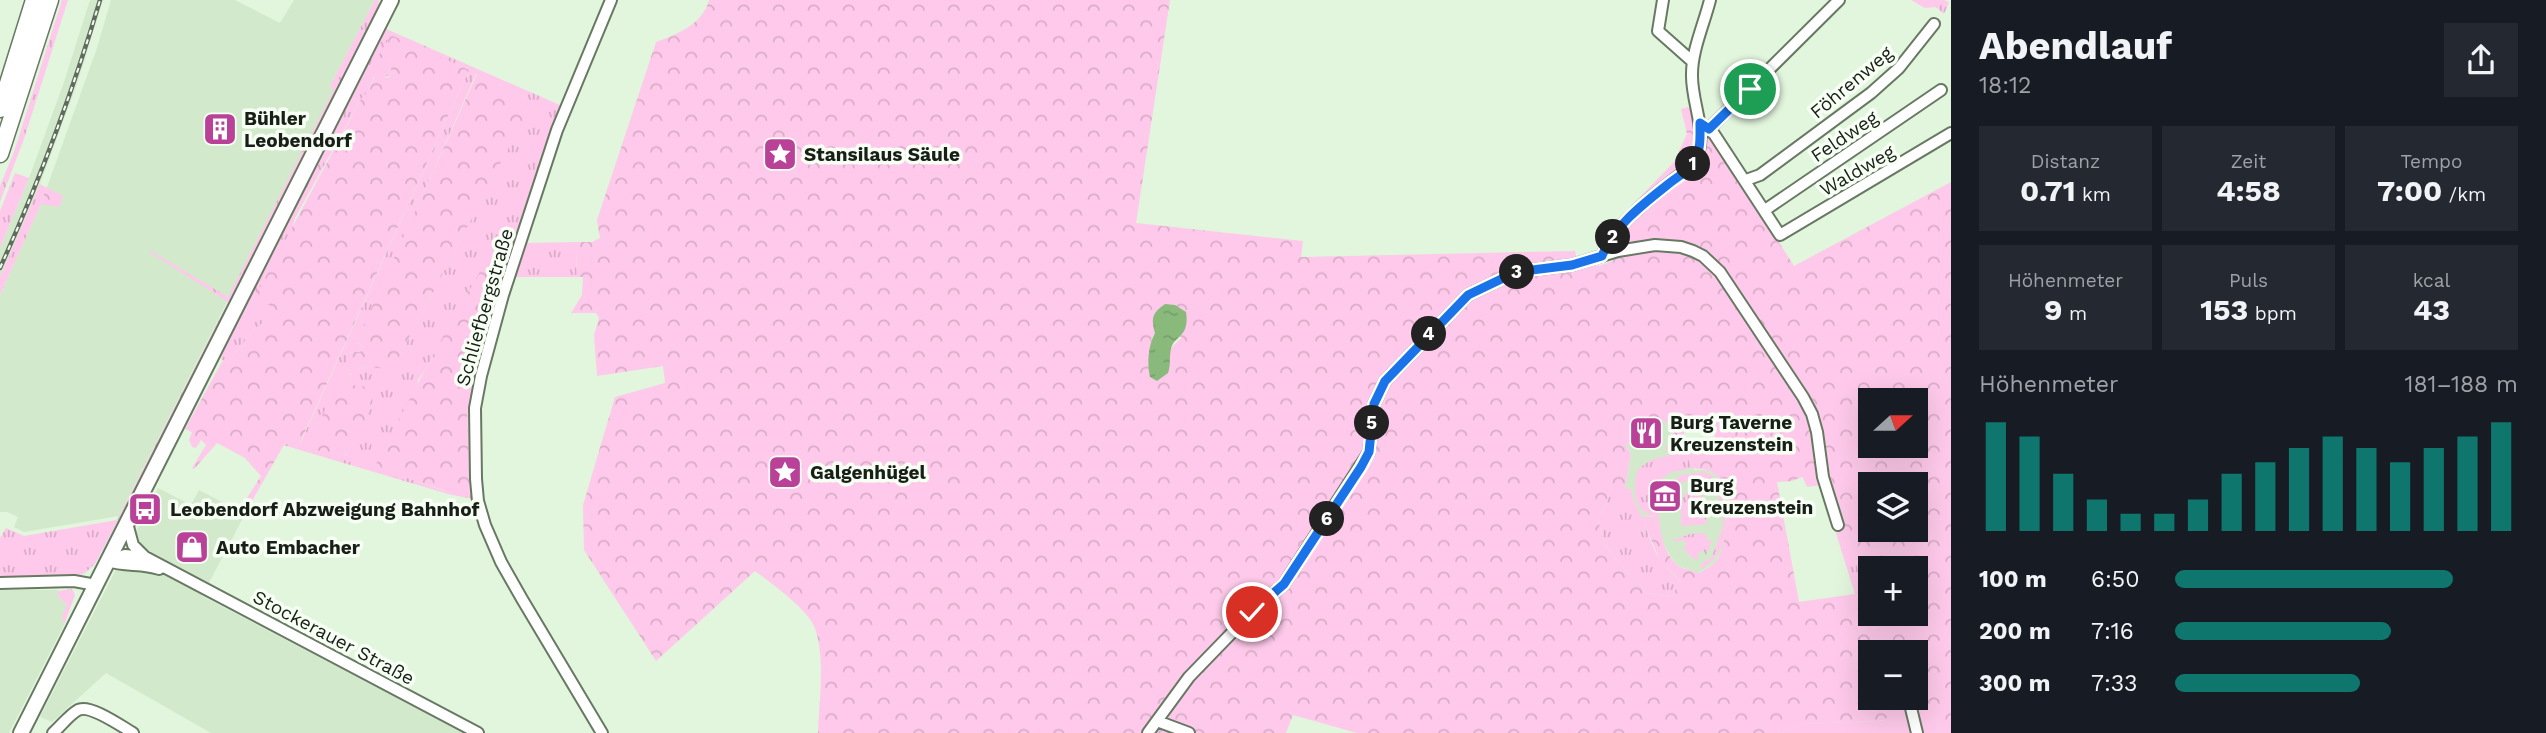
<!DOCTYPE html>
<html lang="de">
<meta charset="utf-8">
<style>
:root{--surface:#171b24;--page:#242831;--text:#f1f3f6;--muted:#9ea1a6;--accent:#0f766e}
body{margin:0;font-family:"Work Sans",sans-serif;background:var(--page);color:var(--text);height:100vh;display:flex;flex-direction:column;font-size:26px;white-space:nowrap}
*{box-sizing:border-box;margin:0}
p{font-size:23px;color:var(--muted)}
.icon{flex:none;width:38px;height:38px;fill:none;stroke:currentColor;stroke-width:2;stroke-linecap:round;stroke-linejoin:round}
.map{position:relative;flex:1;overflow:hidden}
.sheet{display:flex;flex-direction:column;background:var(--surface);width:595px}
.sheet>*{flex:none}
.needle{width:46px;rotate:69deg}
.fabs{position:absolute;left:1858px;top:388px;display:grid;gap:14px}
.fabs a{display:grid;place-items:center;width:70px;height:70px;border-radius:0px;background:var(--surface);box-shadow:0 7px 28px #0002;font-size:35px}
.pin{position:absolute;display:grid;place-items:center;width:60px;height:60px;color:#fff;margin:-30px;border:4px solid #fff;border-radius:50%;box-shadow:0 2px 7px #0007}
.km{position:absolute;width:35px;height:35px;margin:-18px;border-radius:50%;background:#222;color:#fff;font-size:19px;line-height:35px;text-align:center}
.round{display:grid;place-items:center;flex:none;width:74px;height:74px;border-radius:0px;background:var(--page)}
.headline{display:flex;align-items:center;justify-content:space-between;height:119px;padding:0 28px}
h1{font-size:38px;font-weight:700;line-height:52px}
.metrics{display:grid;grid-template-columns:repeat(3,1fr);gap:10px;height:119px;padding:7px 28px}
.metrics div{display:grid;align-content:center;border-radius:0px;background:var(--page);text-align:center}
.metrics b{font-size:30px;font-weight:700}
.metrics small{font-size:19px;font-weight:400}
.metrics p{font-size:19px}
.chart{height:196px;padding:14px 28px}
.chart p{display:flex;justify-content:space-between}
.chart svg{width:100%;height:126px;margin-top:7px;stroke:var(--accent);stroke-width:6}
ul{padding:0 28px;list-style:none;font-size:23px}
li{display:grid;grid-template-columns:112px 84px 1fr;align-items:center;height:52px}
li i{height:18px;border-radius:9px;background:var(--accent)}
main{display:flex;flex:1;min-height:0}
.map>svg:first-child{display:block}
.built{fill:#d2eacb}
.grass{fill:url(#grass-tufts);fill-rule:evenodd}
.forest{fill:url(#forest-crowns);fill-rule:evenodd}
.pitch{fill:#fec9ea}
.water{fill:url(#water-ripples)}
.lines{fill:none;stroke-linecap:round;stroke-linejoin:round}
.minor-casing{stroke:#687963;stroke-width:14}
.major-casing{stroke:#687963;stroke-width:18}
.highway-casing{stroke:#687963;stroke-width:19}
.minor{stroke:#fff;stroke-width:10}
.major{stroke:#fff;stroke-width:14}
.highway{stroke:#fff;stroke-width:16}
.rail-casing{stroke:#5f6b5d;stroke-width:4.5}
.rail{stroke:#f7fff5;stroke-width:2;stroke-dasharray:5;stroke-linecap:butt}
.route-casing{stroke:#fff;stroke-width:14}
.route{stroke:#1a73e8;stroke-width:9}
.labels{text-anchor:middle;stroke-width:7;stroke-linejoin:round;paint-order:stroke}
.street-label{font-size:19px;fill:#181f17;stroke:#f7fff5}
.poi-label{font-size:19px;font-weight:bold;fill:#181f17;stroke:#f7fff5;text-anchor:start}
</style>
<main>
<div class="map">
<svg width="1951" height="733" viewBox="0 0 1951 733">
<defs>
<pattern id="grass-tufts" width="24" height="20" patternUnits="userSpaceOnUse" patternTransform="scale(1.75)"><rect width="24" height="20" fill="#fec9ea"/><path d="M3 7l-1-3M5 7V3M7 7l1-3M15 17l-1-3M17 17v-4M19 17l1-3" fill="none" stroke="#d9acc8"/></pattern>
<pattern id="forest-crowns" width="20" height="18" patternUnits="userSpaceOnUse" patternTransform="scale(1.75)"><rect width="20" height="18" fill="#fec9ea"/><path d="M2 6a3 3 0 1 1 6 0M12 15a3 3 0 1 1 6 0" fill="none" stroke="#d9acc8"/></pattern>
<pattern id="water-ripples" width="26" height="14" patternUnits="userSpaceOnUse" patternTransform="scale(1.75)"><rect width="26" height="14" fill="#89ba7b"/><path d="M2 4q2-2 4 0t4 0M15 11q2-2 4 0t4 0" fill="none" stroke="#769f6a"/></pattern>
</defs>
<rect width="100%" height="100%" fill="#e2f5dd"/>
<path class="built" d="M90 0H103L78 81 40 184 0 277V248L29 178 63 85Z
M111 0H235L280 23 294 0H375L330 86 335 88 119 516 24 532 14 527 18 517 7 512H0V295L41 204 97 48Z
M1660 419 1674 427 1671 442 1686 451 1694 470H1710L1717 476 1723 495 1727 523 1724 548 1715 563 1698 573 1678 566 1674 562 1662 542 1658 517 1642 516 1606 504 1625 488 1631 453 1626 447 1634 436 1645 426Z
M158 488 191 505 199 490 245 514 202 596 463 733H211L106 673 52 722 40 717Z
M0 590H58V596L67 605 63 621 64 625 9 733H0Z"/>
<path class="grass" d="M62 0H68L24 139 0 202V186L14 152Z
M375 0H379L378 6 315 138 176 411 95 564 85 573 80 575 36 579H3L0 577V538L6 528 24 536 117 520 228 302 149 252 151 251 228 297 334 89 330 86Z
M1911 0H1944L1949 2 1944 14 1936 7 1925 8Z
M384 28 560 105 498 295 470 413 471 473 473 499 448 494 283 445 286 441 300 444 469 70 391 36 389 60 394 57 390 76 374 77 366 95 361 99 295 218 266 321 254 329 228 363 221 359 227 338ZM476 74 525 97 528 110 399 357 385 368 365 366 356 370 350 352H360L363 346 357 343ZM485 339 464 368 463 374 473 380 467 412 468 489 444 491 405 477 418 380 427 367ZM349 373 352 375 349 386 360 434 345 456Z
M15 173 29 178 0 248V211Z
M40 184 46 187 41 204 0 295V277Z
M578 242 576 250 577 277H511L522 243Z
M1686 451 1691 468 1669 473 1660 481 1653 480 1649 485 1651 491 1656 493 1659 517C1632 514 1632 490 1638 469L1651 460Z
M1827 467 1830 486 1871 606 1855 594 1821 485 1807 487 1802 476Z
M1705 472 1713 476 1712 480C1697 476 1684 480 1673 487L1679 475Z
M1618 487 1631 489C1633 502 1638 509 1643 520 1653 547 1656 562 1680 580L1672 597 1647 593 1609 551 1605 543 1598 521 1612 489Z
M1719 488C1728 518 1732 552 1701 569V564L1712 557 1723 525 1721 505 1715 489Z
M1701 490 1707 524 1681 526V503L1685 493Z
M1702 533 1707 535V540L1712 541 1706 555 1703 550 1697 554 1699 560 1692 558 1683 548 1687 545 1684 540 1675 542 1674 540 1690 534Z
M72 589 75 595 64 625 62 616 67 605 58 596V591Z"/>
<path class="forest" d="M709 0H1170L1136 223 1303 241 1301 257 1575 251 1579 267 1593 263 1598 266 1613 261 1616 256 1635 243 1621 244 1607 231 1674 162 1687 134 1681 109 1688 107 1705 126 1794 266 1951 182V733H1940L1936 718 1921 714 1877 721 1803 724 1782 733H1357L1293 715 1286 733H818C819 701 826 655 814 626 807 609 770 582 755 571L656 661 584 550 583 505 615 397 665 383 663 366 597 376 594 335 599 318 596 313H571L582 295 583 277H577L576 250 578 242H592L600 238 597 220 656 42C678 34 703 24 709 0ZM1155 333 1182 337 1171 348 1151 340ZM1871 401H1916V446H1871ZM1660 419 1674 427 1671 442 1666 447 1668 454 1686 451 1691 468C1696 470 1706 468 1712 472 1732 485 1729 542 1717 560 1713 566 1705 569 1699 573 1692 570 1681 569 1677 565 1664 553 1660 534 1659 517L1641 516 1661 563 1680 580 1672 597 1647 593 1609 551 1605 543 1598 521 1612 489 1625 488 1631 453 1626 447C1635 433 1644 425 1660 419ZM1691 425 1714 427 1715 439 1685 440 1684 430ZM1827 467 1830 486 1870 605 1855 594 1799 602 1777 482 1792 481ZM1871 485H1916V530H1871ZM1871 569H1916V614H1871ZM1871 653H1916V698H1871Z
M391 35 469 70 299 445 286 441 252 501 247 498 261 476 245 458 217 443 194 469 192 468 206 445 201 440 196 448 192 447 189 440 192 432 185 429 223 360 228 363 254 329 266 321 264 315 270 305 259 304 256 295 361 99C370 92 371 80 379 72L387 78 390 76 393 58 382 62 378 57Z
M477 74 525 97 529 109 399 357 391 367 385 369 365 366 356 370 344 367 351 352H360L363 346 356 342Z
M46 187 63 196 59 207 41 204Z
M499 249 504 256 485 339 475 362H470L463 374 473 380 467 412 469 489 466 494 457 495 405 477 397 478 373 470C410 397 448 325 490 255L495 250Z
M342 372 352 375 349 386 361 385 369 390 373 399C368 419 358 448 340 458L308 447Z"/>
<path class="pitch" d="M1917 710 1936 718 1940 733H1782L1803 724 1877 721 1885 720 1892 711 1910 714Z"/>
<path class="water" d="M1165 304 1175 305 1186 312C1190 338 1174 335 1171 349 1169 357 1171 365 1168 373L1157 381 1150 377C1147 363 1148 346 1155 333 1151 318 1152 313 1165 304Z"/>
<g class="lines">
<g class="minor-casing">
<path id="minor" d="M1663 0 1658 31 1693 62
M1700 123 1714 134 1780 235 1951 133
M1709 129 1839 0
M1746 180 1760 175 1871 93 1899 68 1934 24
M1765 210 1941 90
M1602 256C1615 221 1663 188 1693 165 1711 136 1691 105 1692 74 1692 50 1704 24 1710 0
M127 523 133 545 145 557 478 733
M108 561C125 567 142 563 159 569
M108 561 125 555 145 557
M0 583 74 581 96 585
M1910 704 1917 733
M1157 721 1189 733
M53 733C61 726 69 715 78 710 90 704 121 726 133 733
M602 733 522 599 501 562 485 525 478 501 476 479 475 408 481 376 503 295 557 130 611 0
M1148 733 1189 677 1252 612 1284 584 1369 452 1374 404 1385 381 1468 295 1516 272 1572 265 1618 251 1655 245 1681 247 1693 251 1703 256 1720 272 1803 397 1812 414 1817 432 1823 477 1838 525"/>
</g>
<g class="major-casing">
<path id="major" d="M21 733 391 0"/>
</g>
<g class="highway-casing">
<path id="highway" d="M0 109 34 0
M0 154 50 0"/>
</g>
<use href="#minor" class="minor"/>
<use href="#major" class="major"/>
<use href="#highway" class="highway"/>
<g class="rail-casing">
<path id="rail" d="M0 268C39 182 73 91 100 0"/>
</g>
<use href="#rail" class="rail"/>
</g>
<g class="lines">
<g class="route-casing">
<path id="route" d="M1252 612 1284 584 1361 467 1369 452 1374 404 1385 381 1468 295 1516 272 1572 265 1602 256C1613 226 1647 201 1671 182 1679 176 1691 169 1695 160 1701 149 1700 136 1700 123L1709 129 1750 89"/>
</g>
<use href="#route" class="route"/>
</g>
<defs>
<g id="building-square" transform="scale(1.75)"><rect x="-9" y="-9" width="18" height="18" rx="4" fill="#b94298" stroke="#f7fff5"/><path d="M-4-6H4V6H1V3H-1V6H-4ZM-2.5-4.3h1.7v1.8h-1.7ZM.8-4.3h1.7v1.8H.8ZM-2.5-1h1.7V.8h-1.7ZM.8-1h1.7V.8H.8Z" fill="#fff"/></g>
<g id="sight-square" transform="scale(1.75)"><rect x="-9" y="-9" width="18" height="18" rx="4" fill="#b94298" stroke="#f7fff5"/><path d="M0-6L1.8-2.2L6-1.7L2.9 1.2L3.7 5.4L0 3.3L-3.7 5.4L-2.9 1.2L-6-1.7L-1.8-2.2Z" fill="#fff"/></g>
<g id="restaurant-square" transform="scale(1.75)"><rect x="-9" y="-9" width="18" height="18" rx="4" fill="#b94298" stroke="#f7fff5"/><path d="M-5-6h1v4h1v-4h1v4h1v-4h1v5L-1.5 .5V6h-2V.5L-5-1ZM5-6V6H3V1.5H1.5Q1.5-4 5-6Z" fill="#fff"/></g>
<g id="museum-square" transform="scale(1.75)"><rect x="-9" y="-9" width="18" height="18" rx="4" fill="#b94298" stroke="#f7fff5"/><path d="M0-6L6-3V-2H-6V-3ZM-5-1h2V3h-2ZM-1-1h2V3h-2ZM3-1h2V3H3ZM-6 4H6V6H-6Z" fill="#fff"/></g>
<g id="bus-square" transform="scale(1.75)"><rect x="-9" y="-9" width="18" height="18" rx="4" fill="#b94298" stroke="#f7fff5"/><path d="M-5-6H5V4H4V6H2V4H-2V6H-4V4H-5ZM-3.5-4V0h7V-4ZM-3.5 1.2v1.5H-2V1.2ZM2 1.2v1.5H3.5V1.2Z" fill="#fff"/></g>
<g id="shop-square" transform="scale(1.75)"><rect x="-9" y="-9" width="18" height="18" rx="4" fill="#b94298" stroke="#f7fff5"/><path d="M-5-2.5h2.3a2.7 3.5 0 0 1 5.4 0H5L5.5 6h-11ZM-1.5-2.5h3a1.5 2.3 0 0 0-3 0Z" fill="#fff"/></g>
</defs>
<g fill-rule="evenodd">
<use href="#building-square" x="220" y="129"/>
<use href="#sight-square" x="780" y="154"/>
<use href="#restaurant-square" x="1646" y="433"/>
<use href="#sight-square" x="785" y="472"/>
<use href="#museum-square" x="1665" y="496"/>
<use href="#bus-square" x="145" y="509"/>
<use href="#shop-square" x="192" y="547"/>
</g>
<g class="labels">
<g class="street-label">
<text transform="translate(1851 82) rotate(-40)" y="7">Föhrenweg</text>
<text transform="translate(1844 136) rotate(-34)" y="7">Feldweg</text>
<text transform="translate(1857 170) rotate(-30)" y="7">Waldweg</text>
<text transform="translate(484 307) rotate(-74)" y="7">Schliefbergstraße</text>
<text transform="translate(334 637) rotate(28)" y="7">Stockerauer Straße</text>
</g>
<g class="poi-label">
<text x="244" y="125">Bühler<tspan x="244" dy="22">Leobendorf</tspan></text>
<text x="804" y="161">Stansilaus Säule</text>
<text x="1670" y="429">Burg Taverne<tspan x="1670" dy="22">Kreuzenstein</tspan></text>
<text x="810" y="479">Galgenhügel</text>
<text x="1690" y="492">Burg<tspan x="1690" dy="22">Kreuzenstein</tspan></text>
<text x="170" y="516">Leobendorf Abzweigung Bahnhof</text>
<text x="216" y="554">Auto Embacher</text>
</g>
</g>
</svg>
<div class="fabs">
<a><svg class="needle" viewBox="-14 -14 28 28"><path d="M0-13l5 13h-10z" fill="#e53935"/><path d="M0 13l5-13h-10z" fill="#9ea1a6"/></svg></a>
<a><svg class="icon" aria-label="layers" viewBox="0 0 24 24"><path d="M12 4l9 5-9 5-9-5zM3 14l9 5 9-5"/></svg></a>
<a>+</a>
<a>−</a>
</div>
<div class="pin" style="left:1750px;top:89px;background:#1e9e55"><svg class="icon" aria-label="arrive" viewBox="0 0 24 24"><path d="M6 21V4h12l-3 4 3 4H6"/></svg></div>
<div class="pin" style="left:1252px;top:612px;background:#d93025"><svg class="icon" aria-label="check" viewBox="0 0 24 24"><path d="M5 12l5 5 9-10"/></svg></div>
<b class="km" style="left:1693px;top:164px">1</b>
<b class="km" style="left:1613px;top:237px">2</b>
<b class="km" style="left:1517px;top:272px">3</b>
<b class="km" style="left:1429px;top:334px">4</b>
<b class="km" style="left:1372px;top:423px">5</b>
<b class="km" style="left:1327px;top:519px">6</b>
</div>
<section class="sheet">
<div class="headline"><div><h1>Abendlauf</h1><p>18:12</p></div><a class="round"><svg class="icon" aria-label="share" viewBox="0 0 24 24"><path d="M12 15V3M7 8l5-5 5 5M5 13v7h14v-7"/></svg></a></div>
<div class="metrics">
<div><p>Distanz</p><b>0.71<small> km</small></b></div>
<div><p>Zeit</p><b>4:58</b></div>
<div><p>Tempo</p><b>7:00<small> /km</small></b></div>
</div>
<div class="metrics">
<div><p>Höhenmeter</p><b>9<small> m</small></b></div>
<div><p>Puls</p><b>153<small> bpm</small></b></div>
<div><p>kcal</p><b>43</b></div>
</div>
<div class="chart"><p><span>Höhenmeter</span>181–188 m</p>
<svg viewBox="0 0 160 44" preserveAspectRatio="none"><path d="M5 44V6M15 44V11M25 44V24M35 44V33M45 44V38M55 44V38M65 44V33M75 44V24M85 44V20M95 44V15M105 44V11M115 44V15M125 44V20M135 44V15M145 44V11M155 44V6"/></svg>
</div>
<ul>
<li><b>100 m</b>6:50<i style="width:81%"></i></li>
<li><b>200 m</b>7:16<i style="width:63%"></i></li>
<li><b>300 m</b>7:33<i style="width:54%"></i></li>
</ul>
</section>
</main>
